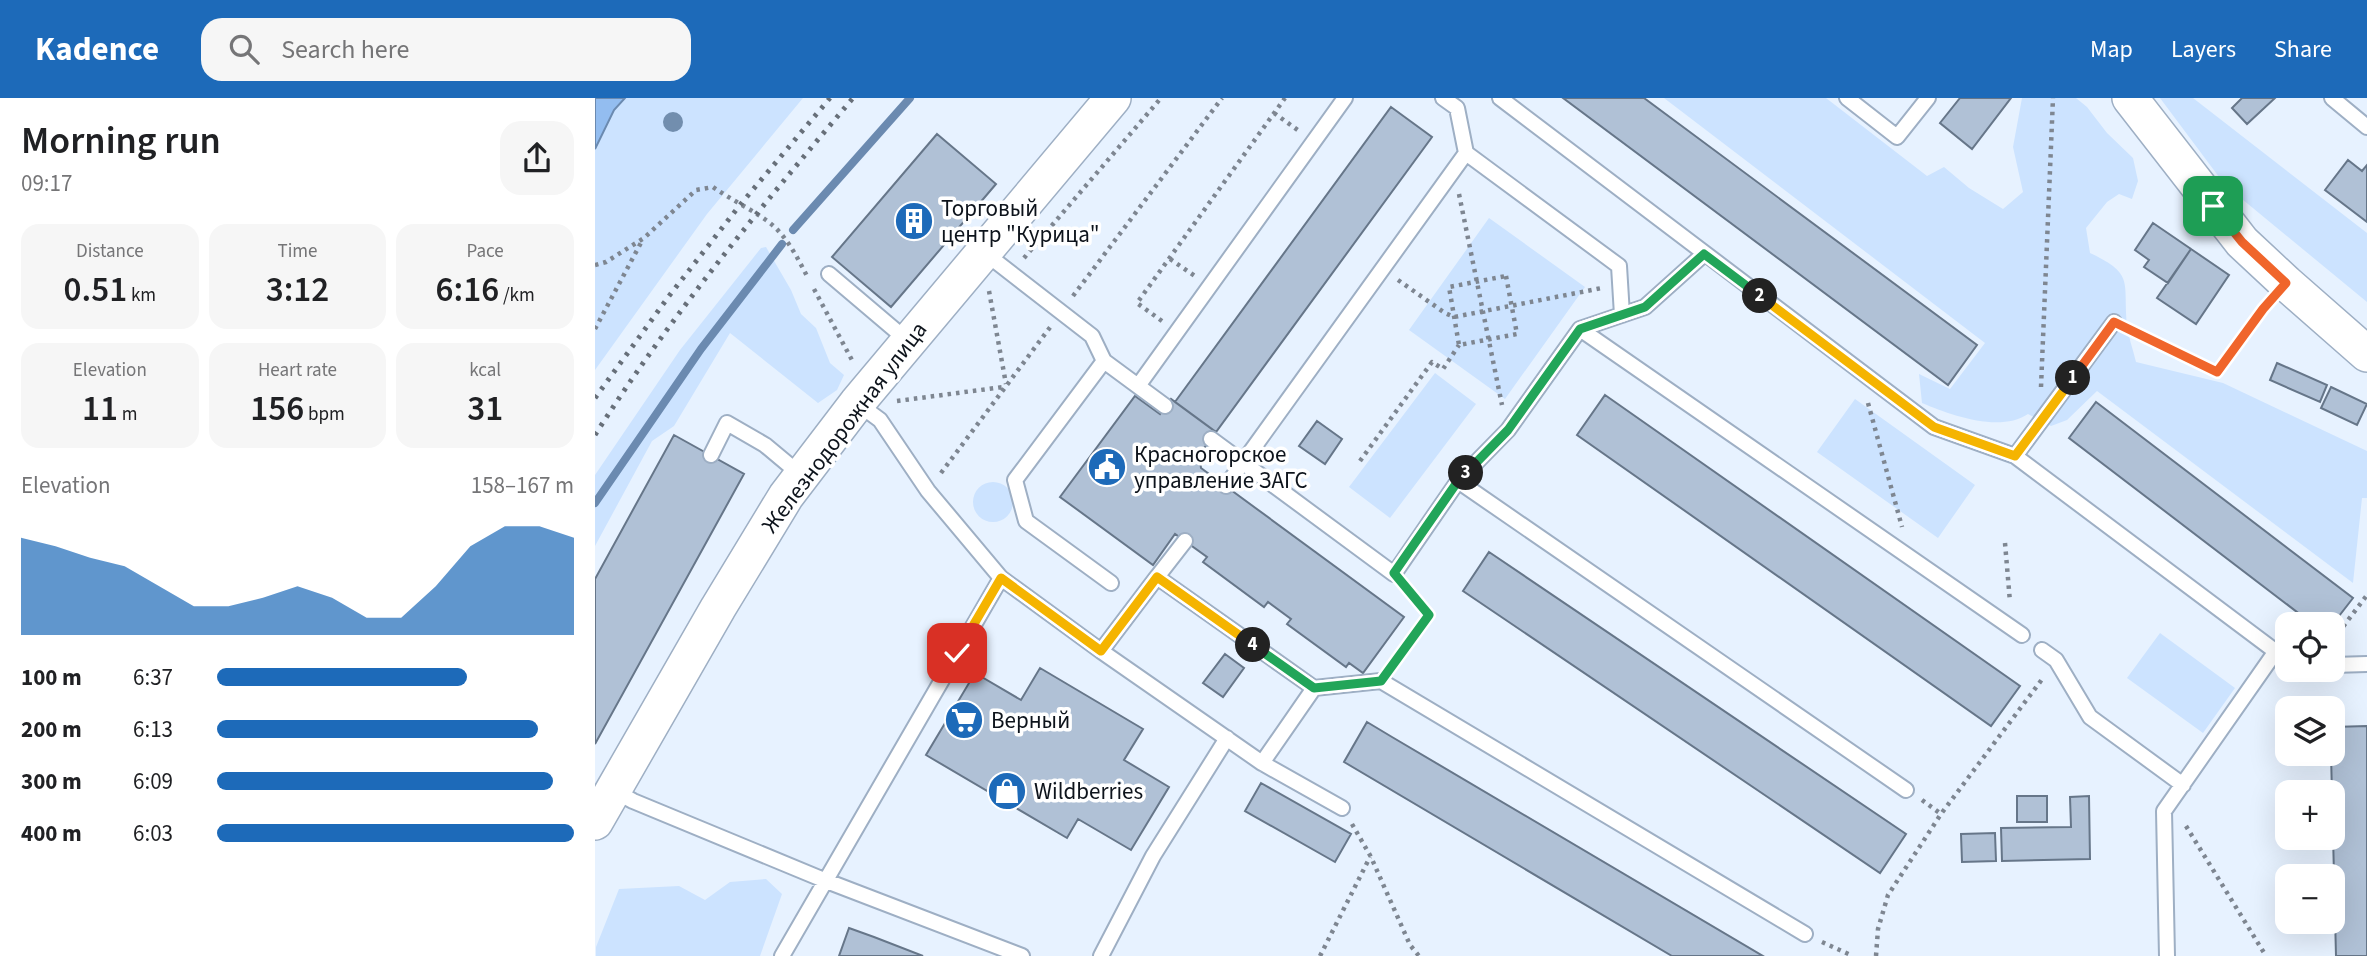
<!DOCTYPE html>
<meta charset="utf-8">
<style>
:root{--surface:#fff;--page:#f6f6f6;--text:#202124;--muted:#757577;--accent:#1d6ab9}
body{margin:0;font-family:"Source Sans 3",sans-serif;background:var(--page);color:var(--text);height:100vh;display:flex;flex-direction:column;font-size:26px;white-space:nowrap}
*{box-sizing:border-box;margin:0}
p{font-size:23px;color:var(--muted)}
.icon{flex:none;width:38px;height:38px;fill:none;stroke:currentColor;stroke-width:2;stroke-linecap:round;stroke-linejoin:round}
.map{position:relative;flex:1;overflow:hidden}
.sheet{display:flex;flex-direction:column;background:var(--surface);width:595px}
.sheet>*{flex:none}
.buttons{position:absolute;left:1680px;top:514px;display:grid;gap:14px}
.buttons a{display:grid;place-items:center;width:70px;height:70px;border-radius:14px;background:var(--surface);box-shadow:0 7px 28px #0002;font-size:35px}
.pin{position:absolute;display:grid;place-items:center;width:60px;height:60px;color:#fff;margin:-30px;border-radius:14px;box-shadow:0 4px 10px #0006}
.km{position:absolute;width:35px;height:35px;margin:-18px;border-radius:50%;background:#222;color:#fff;font-size:19px;line-height:35px;text-align:center}
.round{display:grid;place-items:center;flex:none;width:74px;height:74px;border-radius:21px;background:var(--page)}
.head{display:flex;align-items:center;justify-content:space-between;height:119px;padding:0 21px}
h1{font-size:38px;font-weight:600;line-height:52px}
.stats{display:grid;grid-template-columns:repeat(3,1fr);gap:10px;height:119px;padding:7px 21px}
.stats div{display:grid;align-content:center;border-radius:18px;background:var(--page);text-align:center}
.stats b{font-size:35px;font-weight:600}
.stats small{font-size:19px;font-weight:400}
.stats p{font-size:19px}
.chart{height:196px;padding:14px 21px}
.chart p{display:flex;justify-content:space-between}
.chart svg{width:100%;height:126px;margin-top:7px;fill:var(--accent);opacity:.7}
ul{padding:0 21px;list-style:none;font-size:23px}
li{display:grid;grid-template-columns:112px 84px 1fr;align-items:center;height:52px}
li i{height:18px;border-radius:9px;background:var(--accent)}
header{display:flex;align-items:center;gap:42px;box-sizing:border-box;height:98px;padding:0 35px;background:var(--accent);color:#fff}
header strong{font-size:33px}
nav{display:flex;gap:38px;margin-inline-start:auto;font-size:24px}
.search{width:490px;height:63px;background:var(--page);display:flex;align-items:center;gap:18px;box-sizing:border-box;padding:0 24px;border-radius:21px;color:var(--muted);font-size:26px}
main{display:flex;flex:1;min-height:0}
.map>svg:first-child{display:block}
.green{fill:#cce3ff}
.water{fill:#93bdf0;stroke:#6b8ab0;stroke-width:2}
.lines{fill:none;stroke-linecap:round;stroke-linejoin:round}
.stream{stroke:#6b8ab0;stroke-width:8}
.building{fill:#b0c1d6;stroke:#667689;stroke-width:2}
.service-casing{stroke:#9eafc4;stroke-width:18}
.tertiary-casing{stroke:#9eafc4;stroke-width:38}
.path{stroke:#7e8691;stroke-width:4.5;stroke-dasharray:3.5 5;stroke-linecap:butt}
.service{stroke:#fff;stroke-width:14}
.tertiary{stroke:#fff;stroke-width:35}
.rail{stroke:#676f79;stroke-width:5;stroke-dasharray:3.5 7;stroke-linecap:butt}
.tree{fill:#728eae}
.split-1-casing{stroke:#fff;stroke-width:14}
.split-2-casing{stroke:#fff;stroke-width:14}
.split-3-casing{stroke:#fff;stroke-width:14}
.split-4-casing{stroke:#fff;stroke-width:14}
.split-5-casing{stroke:#fff;stroke-width:14}
.split-1{stroke:#f0652b;stroke-width:9}
.split-2{stroke:#f5b400;stroke-width:9}
.split-3{stroke:#22a559;stroke-width:9}
.split-4{stroke:#22a559;stroke-width:9}
.split-5{stroke:#f5b400;stroke-width:9}
.labels{text-anchor:middle;stroke-width:7;stroke-linejoin:round;paint-order:stroke}
.poi-label{font-size:23px;fill:#0d131b;stroke:#fff;text-anchor:start}
.street-label{font-size:23px;fill:#0d131b;stroke:#fff}
</style>
<header>
<strong>Kadence</strong>
<div class="search"><svg class="icon" aria-label="search" viewBox="0 0 24 24"><circle cx="10" cy="10" r="6"/><path d="M15 15l6 6"/></svg>Search here</div>
<nav><a>Map</a><a>Layers</a><a>Share</a></nav>
</header>
<main>
<section class="sheet">
<div class="head"><div><h1>Morning run</h1><p>09:17</p></div><a class="round"><svg class="icon" aria-label="share" viewBox="0 0 24 24"><path d="M12 15V3M7 8l5-5 5 5M5 13v7h14v-7"/></svg></a></div>
<div class="stats">
<div><p>Distance</p><b>0.51<small> km</small></b></div>
<div><p>Time</p><b>3:12</b></div>
<div><p>Pace</p><b>6:16<small> /km</small></b></div>
</div>
<div class="stats">
<div><p>Elevation</p><b>11<small> m</small></b></div>
<div><p>Heart rate</p><b>156<small> bpm</small></b></div>
<div><p>kcal</p><b>31</b></div>
</div>
<div class="chart"><p><span>Elevation</span>158–167 m</p>
<svg viewBox="0 0 160 44" preserveAspectRatio="none"><path d="M0 44V10L10 13L20 17L30 20L40 27L50 34L60 34L70 31L80 27L90 31L100 38L110 38L120 27L130 13L140 6L150 6L160 10V44z"/></svg>
</div>
<ul>
<li><b>100 m</b>6:37<i style="width:70%"></i></li>
<li><b>200 m</b>6:13<i style="width:90%"></i></li>
<li><b>300 m</b>6:09<i style="width:94%"></i></li>
<li><b>400 m</b>6:03<i style="width:100%"></i></li>
</ul>
</section>
<div class="map">
<svg width="1772" height="858" viewBox="0 0 1772 858">
<rect width="100%" height="100%" fill="#e7f2ff"/>
<path class="green" d="M30 0H208L112 116 0 272V51L19 12Z
M1069 0H1231L1332 78 1349 69 1374 90 1408 111 1428 94 1418 49 1427 0H1481L1492 9 1512 35 1538 60 1543 83 1537 101 1524 96 1512 104 1491 130 1495 155C1540 176 1528 184 1532 226 1533 238 1538 251 1541 264L1628 285 1772 353V400H1767L1758 485 1502 293 1472 322 1456 328 1433 316C1405 335 1355 317 1327 305L1324 276 1355 291 1390 245Z
M1565 0H1598L1772 135V204L1630 87Z
M894 120 990 189 910 301 814 232Z
M171 149 196 192 206 216 221 230 235 265 249 277 242 292 223 305 135 235 79 328 57 343 0 448V377L85 252 166 150Z
M840 275 881 306 795 420 754 389Z
M1260 301 1380 387 1343 440 1222 354Z
M378 404a20 20 0 1 1 40 0a20 20 0 1 1-40 0Z
M1565 535 1640 590 1608 635 1532 580Z
M171 781 187 796 165 858H1V849L24 791 84 788 110 802 135 784Z"/>
<path class="water" d="M0 0H30L19 12 0 51Z"/>
<g class="lines">
<path class="stream" d="M198 132 315 0
M0 405 106 251 187 146"/>
</g>
<path class="building" d="M968 0H1049L1382 247 1353 287Z
M1365 0H1416L1377 51 1345 25Z
M1647 0H1680L1652 26 1637 10Z
M796 9 837 39 621 334 580 304Z
M342 36 401 86 296 209 237 159Z
M1753 62 1767 73 1772 67V124L1730 92Z
M1558 125 1596 151 1573 185 1549 169 1554 162 1540 152Z
M1596 151 1634 177 1601 226 1562 200Z
M1682 265 1732 287 1725 304 1675 282Z
M1736 289 1772 306 1762 327 1726 310Z
M1010 297 1425 588 1396 628 982 337Z
M540 298 565 316 576 301 621 334 604 357 606 370 809 519 768 575 754 565 751 569 692 526 696 521 673 504 669 509 608 464 612 459 580 436 558 467 465 399Z
M1501 304 1758 500 1737 527H1719L1474 340Z
M722 323 747 341 730 366 704 348Z
M79 337 149 376 0 646V481Z
M894 454 1311 736 1285 775 868 493Z
M630 556 649 570 628 599 608 585Z
M445 570 548 631 529 662 574 689 536 752 483 721 472 740 331 657 380 575 426 602Z
M772 624 797 639 1168 858H1077L749 664Z
M1772 628V858H1741L1736 656 1738 629Z
M666 685 756 736 740 764 650 713Z
M1422 698H1452V724H1422Z
M1494 698 1495 761 1407 763 1406 730 1476 729 1475 699Z
M1400 735 1401 763 1367 764 1366 736Z
M254 830 279 839 328 858H244Z"/>
<g class="lines">
<g class="service-casing">
<path id="service" d="M848 0 862 10 871 55 1024 168 1027 217
M905 0 1339 329 1420 358
M1252 0 1302 39 1333 0
M1737 0 1772 29
M390 155 497 238 509 263 570 308
M234 176 313 243
M1519 224 1420 358 1692 562
M985 231 1427 537
M509 263 420 382 431 423 516 485
M543 288 750 0
M616 341 799 476 863 383 913 332 985 231 1050 209 1109 156
M116 357 132 325 170 347 206 377
M863 383 1311 692
M631 388 871 55
M562 479 590 443
M406 480 506 553 667 665 719 590 786 583 1210 836
M1447 552 1461 562 1495 619 1588 687
M506 553 562 479 719 590
M1738 567 1772 566
M667 665 747 710
M18 692 38 703 229 782 427 858
M187 858 406 480 333 393 285 322 262 305
M506 858 558 758 632 640
M1572 858 1569 713 1681 553"/>
</g>
<g class="tertiary-casing">
<path id="tertiary" d="M1535 0 1647 144 1691 185 1772 256
M0 724 123 510 191 398 262 305 518 0"/>
</g>
<path class="path" d="M679 15 704 33
M864 96 907 307
M429 160 566 0
M575 161 600 178
M0 167 11 164 49 140 101 92 118 89C135 101 154 110 171 122 191 136 202 159 213 180
M911 178 922 236 864 247 854 189Z
M803 182 850 215 859 219 1007 190
M219 191 258 264
M394 193 411 286
M478 198 627 0
M567 223 542 205 690 0
M0 231 48 141
M1536 232 1622 274 1672 206
M1446 289 1458 0
M302 303 408 289
M1273 305 1307 429
M765 363 837 264 848 271 864 247
M346 375 456 228
M1410 445 1415 504
M1738 542 1772 497
M797 568 834 517 810 489
M1327 702 1346 716
M757 726 776 759 815 847 824 858
M1591 728 1671 858
M1227 844 1258 858
M725 858 775 759
M1281 858 1283 831 1293 797 1346 716 1448 580"/>
<use href="#service" class="service"/>
<use href="#tertiary" class="tertiary"/>
<path class="rail" d="M0 300 74 198 145 107 235 0
M0 337C76 217 166 109 258 0"/>
</g>
<circle class="tree" cx="78" cy="24" r="10"/>
<g class="lines">
<g class="split-1-casing">
<path id="split-1" d="M1478 280 1519 224 1622 274 1668 211 1691 185 1647 144 1618 108"/>
</g>
<g class="split-2-casing">
<path id="split-2" d="M1165 198 1339 329 1420 358 1478 280"/>
</g>
<g class="split-3-casing">
<path id="split-3" d="M871 375 913 332 985 231 1050 209 1109 156 1165 198"/>
</g>
<g class="split-4-casing">
<path id="split-4" d="M658 547 719 590 786 583 834 517 799 475 863 383 871 375"/>
</g>
<g class="split-5-casing">
<path id="split-5" d="M362 555 406 480 506 553 562 479 658 547"/>
</g>
<use href="#split-1" class="split-1"/>
<use href="#split-2" class="split-2"/>
<use href="#split-3" class="split-3"/>
<use href="#split-4" class="split-4"/>
<use href="#split-5" class="split-5"/>
</g>
<defs>
<g id="building-disc" transform="scale(2.0125)"><circle r="9.5" fill="#1d6ab9" stroke="#fff"/><path d="M-4-6H4V6H1V3H-1V6H-4ZM-2.5-4.3h1.7v1.8h-1.7ZM.8-4.3h1.7v1.8H.8ZM-2.5-1h1.7V.8h-1.7ZM.8-1h1.7V.8H.8Z" fill="#fff"/></g>
<g id="civic-disc" transform="scale(2.0125)"><circle r="9.5" fill="#1d6ab9" stroke="#fff"/><path d="M-.6-6.5H3V-4.5H.6V-3L4-1V1h2V6H-6V1h2V-1L-.6-3ZM-1.2 2.5V6h2.4V2.5Z" fill="#fff"/></g>
<g id="supermarket-disc" transform="scale(2.0125)"><circle r="9.5" fill="#1d6ab9" stroke="#fff"/><path d="M-6-5.5h2.5l.6 2H6L4.5 2H-2.5L-4.4-4H-6ZM-1.5 3.2a1.3 1.3 0 1 0 .1 0ZM3 3.2a1.3 1.3 0 1 0 .1 0Z" fill="#fff"/></g>
<g id="shop-disc" transform="scale(2.0125)"><circle r="9.5" fill="#1d6ab9" stroke="#fff"/><path d="M-5-2.5h2.3a2.7 3.5 0 0 1 5.4 0H5L5.5 6h-11ZM-1.5-2.5h3a1.5 2.3 0 0 0-3 0Z" fill="#fff"/></g>
</defs>
<g fill-rule="evenodd">
<use href="#building-disc" x="319" y="123"/>
<use href="#civic-disc" x="512" y="369"/>
<use href="#supermarket-disc" x="369" y="622"/>
<use href="#shop-disc" x="412" y="693"/>
</g>
<g class="labels">
<g class="poi-label">
<text x="346" y="118">Торговый<tspan x="346" dy="26">центр "Курица"</tspan></text>
<text x="539" y="364">Красногорское<tspan x="539" dy="26">управление ЗАГС</tspan></text>
<text x="396" y="630">Верный</text>
<text x="439" y="701">Wildberries</text>
</g>
<g class="street-label">
<text transform="translate(249 329) rotate(-53)" y="8">Железнодорожная улица</text>
</g>
</g>
</svg>
<div class="buttons">
<a><svg class="icon" aria-label="locate" viewBox="0 0 24 24"><circle cx="12" cy="12" r="6"/><path d="M12 2v4M12 18v4M2 12h4M18 12h4"/></svg></a>
<a><svg class="icon" aria-label="layers" viewBox="0 0 24 24"><path d="M12 4l9 5-9 5-9-5zM3 14l9 5 9-5"/></svg></a>
<a>+</a>
<a>−</a>
</div>
<div class="pin" style="left:1618px;top:108px;background:#1e9e55"><svg class="icon" aria-label="arrive" viewBox="0 0 24 24"><path d="M6 21V4h12l-3 4 3 4H6"/></svg></div>
<div class="pin" style="left:362px;top:555px;background:#d93025"><svg class="icon" aria-label="check" viewBox="0 0 24 24"><path d="M5 12l5 5 9-10"/></svg></div>
<b class="km" style="left:1478px;top:280px">1</b>
<b class="km" style="left:1165px;top:198px">2</b>
<b class="km" style="left:871px;top:375px">3</b>
<b class="km" style="left:658px;top:547px">4</b>
</div>
</main>
